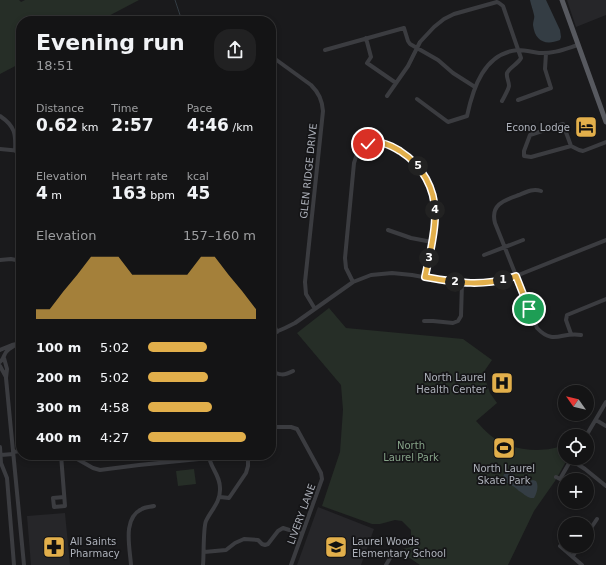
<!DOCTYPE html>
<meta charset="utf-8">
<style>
:root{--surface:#141415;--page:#212122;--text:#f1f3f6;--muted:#9d9ea0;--line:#333334;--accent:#e2af4b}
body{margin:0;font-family:"DejaVu Sans",sans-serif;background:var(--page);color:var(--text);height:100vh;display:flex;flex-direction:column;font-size:15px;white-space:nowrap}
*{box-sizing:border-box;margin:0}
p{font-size:13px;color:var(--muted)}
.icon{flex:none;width:22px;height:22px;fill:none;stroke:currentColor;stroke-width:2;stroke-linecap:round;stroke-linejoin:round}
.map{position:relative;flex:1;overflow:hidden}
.sheet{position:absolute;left:16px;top:16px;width:260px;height:444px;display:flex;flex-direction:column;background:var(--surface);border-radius:16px;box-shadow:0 2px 6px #0003,0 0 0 1px var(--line)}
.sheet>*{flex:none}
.needle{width:26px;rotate:304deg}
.controls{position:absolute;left:558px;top:385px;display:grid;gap:8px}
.controls a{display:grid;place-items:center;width:36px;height:36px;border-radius:50%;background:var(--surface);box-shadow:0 2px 6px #0003,0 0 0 1px var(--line);font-size:20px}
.pin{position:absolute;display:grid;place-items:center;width:34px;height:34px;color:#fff;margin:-17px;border:2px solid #fff;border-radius:50%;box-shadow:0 1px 4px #0007}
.km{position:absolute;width:20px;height:20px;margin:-10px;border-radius:50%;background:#222;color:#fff;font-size:11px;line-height:20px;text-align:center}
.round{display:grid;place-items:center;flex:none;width:42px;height:42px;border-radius:16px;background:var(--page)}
.headline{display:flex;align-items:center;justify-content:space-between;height:68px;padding:0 20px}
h1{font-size:22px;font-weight:700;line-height:30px}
.metrics{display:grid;grid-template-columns:repeat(3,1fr);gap:6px;height:68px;padding:4px 20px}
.metrics div{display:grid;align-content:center}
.metrics b{font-size:17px;font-weight:700}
.metrics small{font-size:11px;font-weight:400}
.metrics p{font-size:11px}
.chart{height:112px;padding:8px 20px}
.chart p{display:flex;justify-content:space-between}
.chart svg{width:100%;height:72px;margin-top:4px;fill:var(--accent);opacity:.7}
ul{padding:0 20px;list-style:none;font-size:13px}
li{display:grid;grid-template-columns:64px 48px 1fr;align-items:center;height:30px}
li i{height:10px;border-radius:5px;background:var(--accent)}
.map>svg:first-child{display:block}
.built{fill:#262629}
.green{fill:#262e27}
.water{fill:#343d44}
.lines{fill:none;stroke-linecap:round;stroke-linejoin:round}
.stream{stroke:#343d44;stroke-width:1}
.minor{stroke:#3b3c40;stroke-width:4}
.major{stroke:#57595f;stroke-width:5}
.route-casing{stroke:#fff;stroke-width:8}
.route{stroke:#e2af4b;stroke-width:5}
.labels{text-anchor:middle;stroke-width:3.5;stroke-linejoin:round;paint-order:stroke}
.poi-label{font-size:10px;fill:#adb1ba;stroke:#151517;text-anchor:end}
.street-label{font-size:10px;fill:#adb1ba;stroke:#151517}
.park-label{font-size:10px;fill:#86a388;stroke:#151517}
</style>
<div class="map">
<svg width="606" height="565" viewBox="0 0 606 565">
<rect width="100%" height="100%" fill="#1a1a1c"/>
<path class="built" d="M567 0H606V15L576 27Z
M318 507 374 529 361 565H297Z
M65 513 70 565H31L27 516Z"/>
<path class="green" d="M0 0H19L21 2 25 0H139L99 21H21V63L0 74Z
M329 308 346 328 463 339 492 360 483 373 490 393 497 403 476 421C481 426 485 431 490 435 508 450 544 455 565 444V458H568L555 481 534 511 508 565H420L398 550 411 547V530L402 521 395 520 380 524H372L322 506 340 452 343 410 341 385 297 333Z
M194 469 196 484 178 486 176 471Z"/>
<path class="water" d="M530 0H546L560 30 561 37 560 40C545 46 535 41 533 25 533 21 535 18 534 15 533 10 531 5 530 0Z
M508 471H511L517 479 524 483 533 480 536 481C539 486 537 493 534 498 533 498 532 498 531 498 526 497 523 493 519 491 514 486 508 484 503 480 503 475 504 473 508 471Z"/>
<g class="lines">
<path class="stream" d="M175 0 180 15V21"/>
<path class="minor" d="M366 38 371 57 367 63 396 83
M325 50 404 28 408 41 410 44 438 60 453 73 475 87
M271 56 311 85C319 93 322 100 323 111L305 282 306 294 315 309
M271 68 276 60
M387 96 408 66 420 42 434 27 444 19 454 14 497 2 499 3 503 6 521 58C518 64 510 67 507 73 506 77 509 81 509 86 508 91 504 97 502 101
M417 99 448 122 467 116C473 88 484 53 518 50 525 50 532 52 539 53 553 54 565 49 578 45
M518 100 551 88 545 69 546 53
M0 116C15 126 16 134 15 151
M571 146 563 124 530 135 524 151V156L531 157 571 146 579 150 583 151 606 142
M0 149 21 151
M541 191C533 188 526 192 519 195 505 200 490 204 495 223L537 328C554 346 562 331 581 335
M388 230 411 238 432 242
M484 255 523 240
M0 260 11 259 21 261
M353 282 346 268 345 258 354 163C364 121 412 153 425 175 432 188 435 202 436 217L425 277
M271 318 277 332
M424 321H433L453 323 458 321 461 316 462 283
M271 334 285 328 295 323 353 282 371 275 392 273 412 275 456 283H474L498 282 516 276 606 240
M571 334 566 320 567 315 606 299
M0 350 12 345 21 343
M4 358 7 369 6 378 24 565
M0 362C5 358 3 354 8 350 10 348 14 346 17 344
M0 366 6 377
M271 371C279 375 284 376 293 371
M596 420 606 426
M271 427H291L297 429 321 473 322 479 291 565
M586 436 606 402
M0 447 1 463 7 478 14 565
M13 452 21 451
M1 455 13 454
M61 455 65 506 54 507 53 498 64 497
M70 455 93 468 100 470 139 465 209 458
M571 460 585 469 606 486
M556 477 560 479 572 458
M220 497 229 498 246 473 248 466V455
M587 534 597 519
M560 546 582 565
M204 552 226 550 235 543 244 539 258 540 262 544 265 545 268 544 278 531 283 528 302 534
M573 556 579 546
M131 565C130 548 122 518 142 509 145 507 150 507 154 506
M203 565C204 556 203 528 206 521 211 510 220 503 220 490 221 475 209 467 209 455
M386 565 393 553"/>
<path class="major" d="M562 0 606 122"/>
</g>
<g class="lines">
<g class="route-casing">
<path id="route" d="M368 144C380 140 390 145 400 151 422 165 436 189 435 216 435 235 429 258 425 277 459 283 483 287 516 276L529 309"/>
</g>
<use href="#route" class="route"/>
</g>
<defs>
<g id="hotel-square" transform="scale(1.15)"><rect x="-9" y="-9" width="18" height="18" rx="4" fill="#e2af4b" stroke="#151517"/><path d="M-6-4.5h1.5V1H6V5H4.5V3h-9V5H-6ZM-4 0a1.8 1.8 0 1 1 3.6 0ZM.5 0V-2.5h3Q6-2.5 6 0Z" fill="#111"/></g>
<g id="hospital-square" transform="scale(1.15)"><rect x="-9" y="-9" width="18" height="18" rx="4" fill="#e2af4b" stroke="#151517"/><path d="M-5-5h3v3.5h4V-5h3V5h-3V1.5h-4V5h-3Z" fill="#111"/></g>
<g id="stadium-square" transform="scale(1.15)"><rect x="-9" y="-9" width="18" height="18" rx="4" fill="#e2af4b" stroke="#151517"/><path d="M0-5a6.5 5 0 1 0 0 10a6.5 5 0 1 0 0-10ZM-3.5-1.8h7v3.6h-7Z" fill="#111"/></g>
<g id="pharmacy-square" transform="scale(1.15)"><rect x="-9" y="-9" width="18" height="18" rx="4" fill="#e2af4b" stroke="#151517"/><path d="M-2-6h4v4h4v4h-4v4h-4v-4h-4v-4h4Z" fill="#111"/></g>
<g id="school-square" transform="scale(1.15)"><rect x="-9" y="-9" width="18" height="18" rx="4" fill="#e2af4b" stroke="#151517"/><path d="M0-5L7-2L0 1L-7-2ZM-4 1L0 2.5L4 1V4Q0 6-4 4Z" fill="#111"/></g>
</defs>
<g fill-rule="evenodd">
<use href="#hotel-square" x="586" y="127"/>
<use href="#hospital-square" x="502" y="383"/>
<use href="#stadium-square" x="504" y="448"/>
<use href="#pharmacy-square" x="54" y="547"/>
<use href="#school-square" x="336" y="547"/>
</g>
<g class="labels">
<g class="poi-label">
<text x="570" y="131">Econo Lodge</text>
<text x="486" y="381">North Laurel<tspan x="486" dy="12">Health Center</tspan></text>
<text x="504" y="472" text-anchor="middle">North Laurel<tspan x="504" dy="12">Skate Park</tspan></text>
<text x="70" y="545" text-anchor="start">All Saints<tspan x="70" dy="12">Pharmacy</tspan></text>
<text x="352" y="545" text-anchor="start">Laurel Woods<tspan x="352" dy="12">Elementary School</tspan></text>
</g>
<g class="street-label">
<text transform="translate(308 171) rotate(-84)" y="4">GLEN RIDGE DRIVE</text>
<text transform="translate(301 514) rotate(-70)" y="4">LIVERY LANE</text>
</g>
<g class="park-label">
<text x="411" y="449">North<tspan x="411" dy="12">Laurel Park</tspan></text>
</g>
</g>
</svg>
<div class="controls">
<a><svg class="needle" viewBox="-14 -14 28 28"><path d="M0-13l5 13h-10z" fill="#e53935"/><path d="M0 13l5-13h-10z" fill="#9d9ea0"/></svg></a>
<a><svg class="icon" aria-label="locate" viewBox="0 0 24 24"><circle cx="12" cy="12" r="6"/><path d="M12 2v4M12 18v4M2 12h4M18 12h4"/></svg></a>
<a>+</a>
<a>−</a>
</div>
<div class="pin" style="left:529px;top:309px;background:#1e9e55"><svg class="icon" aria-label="arrive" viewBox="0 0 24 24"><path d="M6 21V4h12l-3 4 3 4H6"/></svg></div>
<div class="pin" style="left:368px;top:144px;background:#d93025"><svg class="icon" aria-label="check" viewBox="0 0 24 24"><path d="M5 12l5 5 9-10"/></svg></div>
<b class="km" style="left:503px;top:280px">1</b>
<b class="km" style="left:455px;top:282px">2</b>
<b class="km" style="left:429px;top:258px">3</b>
<b class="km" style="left:435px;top:210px">4</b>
<b class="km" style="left:418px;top:166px">5</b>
<section class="sheet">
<div class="headline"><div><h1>Evening run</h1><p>18:51</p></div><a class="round"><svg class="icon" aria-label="share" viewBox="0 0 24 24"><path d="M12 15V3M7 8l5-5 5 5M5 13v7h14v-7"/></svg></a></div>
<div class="metrics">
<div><p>Distance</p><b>0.62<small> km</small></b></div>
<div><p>Time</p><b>2:57</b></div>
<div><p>Pace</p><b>4:46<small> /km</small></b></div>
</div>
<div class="metrics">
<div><p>Elevation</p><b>4<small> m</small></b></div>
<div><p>Heart rate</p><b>163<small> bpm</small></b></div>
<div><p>kcal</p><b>45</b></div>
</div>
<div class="chart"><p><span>Elevation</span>157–160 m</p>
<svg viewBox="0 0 160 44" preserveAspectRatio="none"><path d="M0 44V38L10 38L20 27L30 17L40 6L50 6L60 6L70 17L80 17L90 17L100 17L110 17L120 6L130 6L140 17L150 27L160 38V44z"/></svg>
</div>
<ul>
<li><b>100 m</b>5:02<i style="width:55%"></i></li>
<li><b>200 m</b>5:02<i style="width:56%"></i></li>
<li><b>300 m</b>4:58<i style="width:59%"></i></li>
<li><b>400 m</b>4:27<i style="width:91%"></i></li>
</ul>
</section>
</div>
